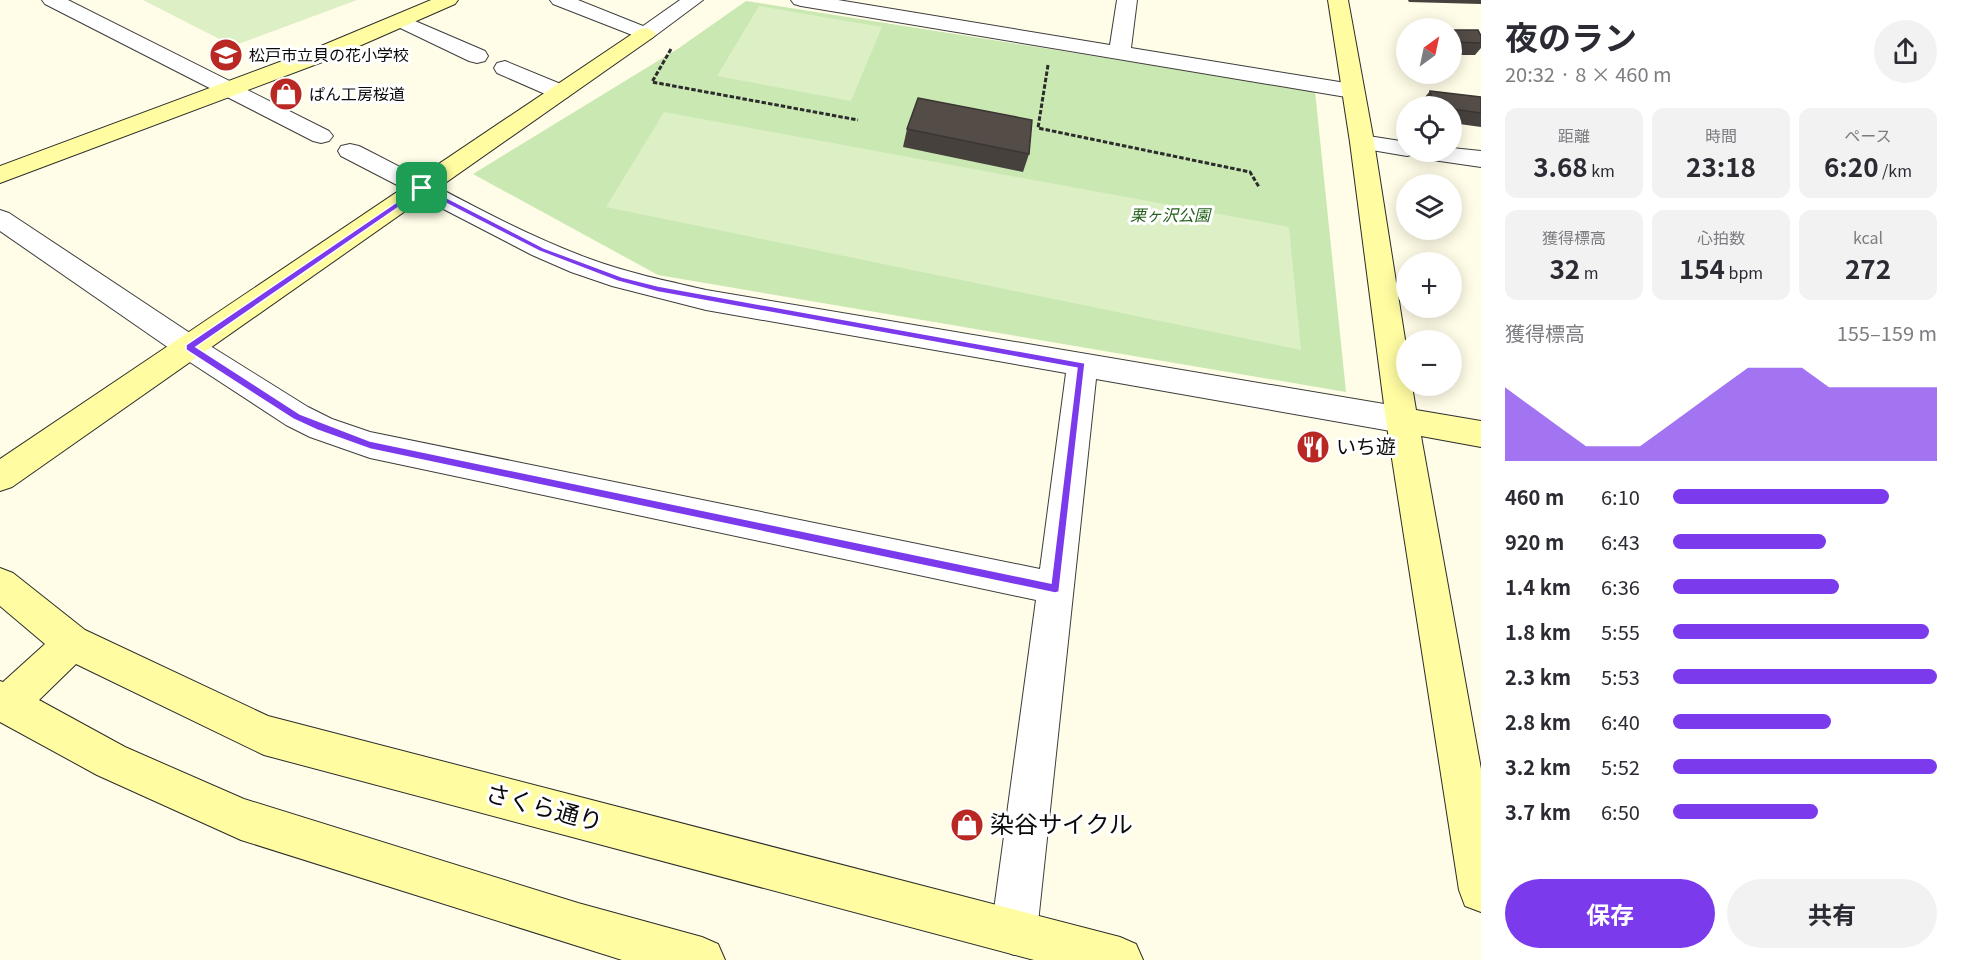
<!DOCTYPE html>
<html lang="ja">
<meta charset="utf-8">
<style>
:root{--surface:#fff;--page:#f2f2f3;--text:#2b2b33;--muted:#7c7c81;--accent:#7c3aed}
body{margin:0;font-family:Georgia,"Noto Sans JP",serif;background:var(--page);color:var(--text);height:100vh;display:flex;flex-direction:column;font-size:22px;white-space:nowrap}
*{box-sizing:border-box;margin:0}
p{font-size:20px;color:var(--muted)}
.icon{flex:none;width:33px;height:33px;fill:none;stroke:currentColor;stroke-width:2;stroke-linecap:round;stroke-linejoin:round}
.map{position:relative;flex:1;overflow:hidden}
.details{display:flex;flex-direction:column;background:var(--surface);width:480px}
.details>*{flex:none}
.needle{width:39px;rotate:33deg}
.controls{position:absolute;left:1396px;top:18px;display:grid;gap:12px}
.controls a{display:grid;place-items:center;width:66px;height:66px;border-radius:50%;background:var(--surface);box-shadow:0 3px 15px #0003;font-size:30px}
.pin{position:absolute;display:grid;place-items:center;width:51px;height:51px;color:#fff;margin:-26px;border-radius:12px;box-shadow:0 3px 9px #0006}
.round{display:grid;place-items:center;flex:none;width:63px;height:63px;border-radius:32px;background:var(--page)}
.headline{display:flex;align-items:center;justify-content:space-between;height:102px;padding:0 24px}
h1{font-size:33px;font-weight:700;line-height:45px}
.metrics{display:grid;grid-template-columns:repeat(3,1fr);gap:9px;height:102px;padding:6px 24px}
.metrics div{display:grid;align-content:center;border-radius:12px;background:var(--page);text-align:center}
.metrics b{font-size:26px;font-weight:700}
.metrics small{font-size:16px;font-weight:400}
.metrics p{font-size:16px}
.chart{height:168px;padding:12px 24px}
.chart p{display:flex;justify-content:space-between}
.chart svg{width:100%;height:108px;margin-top:6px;fill:var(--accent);opacity:.7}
.button{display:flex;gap:12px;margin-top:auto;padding:12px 24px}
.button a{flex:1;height:69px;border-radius:36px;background:var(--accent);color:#fff;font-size:24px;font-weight:700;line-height:69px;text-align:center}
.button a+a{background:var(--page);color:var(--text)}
ul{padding:0 24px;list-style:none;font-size:20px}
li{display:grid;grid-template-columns:96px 72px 1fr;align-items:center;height:45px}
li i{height:15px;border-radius:8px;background:var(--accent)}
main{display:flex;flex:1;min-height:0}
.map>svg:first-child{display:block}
.green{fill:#cae8b2}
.pitch{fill:#ddefc4}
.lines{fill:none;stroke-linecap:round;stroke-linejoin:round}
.street-casing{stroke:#3d3d3d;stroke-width:2}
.secondary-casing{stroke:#2c2c2c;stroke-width:2}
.path{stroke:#2c2c2c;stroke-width:3;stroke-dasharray:4.5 2;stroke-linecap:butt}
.street{fill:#fff;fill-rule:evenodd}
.secondary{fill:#fffca2;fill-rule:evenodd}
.wall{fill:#47413d}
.building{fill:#534c47;stroke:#3a3532;stroke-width:1.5}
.route{fill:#7c3aed;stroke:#fff;stroke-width:1.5;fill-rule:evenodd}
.labels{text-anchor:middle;stroke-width:6;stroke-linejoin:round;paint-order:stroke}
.far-poi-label{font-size:16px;fill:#0a0a0a;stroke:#fff;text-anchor:start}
.far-park-label{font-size:16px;font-style:italic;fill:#24611c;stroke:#fff}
.poi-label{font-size:20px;fill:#0a0a0a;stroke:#fff;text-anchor:start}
.near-street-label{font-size:24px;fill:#0a0a0a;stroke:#fff}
.near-poi-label{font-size:24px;fill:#0a0a0a;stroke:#fff;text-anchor:start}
</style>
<main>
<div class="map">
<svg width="1481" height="960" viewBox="0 0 1481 960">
<rect width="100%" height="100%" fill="#fffce7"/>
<path class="green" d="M746 1 1315 91 1346 392 658 275 473 174 679 48Z"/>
<path class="pitch" d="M143 0H357L233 46Z
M759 6 882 27 851 101 717 76Z
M664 112 1289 227 1301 350 606 207Z"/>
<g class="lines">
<g class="street-casing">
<path id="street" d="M42 0H68L329 131 333 136 329 141 321 143 313 141 45 4Z
M550 0H578L643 26 680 0H703L652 38 645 40 553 4Z
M791 0H838L1110 45 1117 0H1137L1131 48 1352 84 1360 86 1363 91 1360 96 1352 98 801 6 794 4Z
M401 15 485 51 488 56 485 61 477 63 469 61 394 25 391 21 394 17Z
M505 61 568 87 571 92 568 97 560 99 552 97 497 73 494 68 497 63Z
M1362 135 1407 142V152H1452V148L1481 151V167L1426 159 1417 157 1415 154 1407 156 1354 147 1350 142 1354 137Z
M350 144 359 146C435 184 510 230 590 259 628 273 667 281 706 290L1402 407 1413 411 1418 420 1413 429 1402 433 1096 379 1037 932 1030 948 1014 955 998 948 991 932 1036 600 370 458 310 437 286 425 179 355 0 231V210L9 213 199 339 308 407 332 419 370 432 1040 569 1066 373 706 310 612 286 571 272 532 255 341 156 338 151 341 146Z"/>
</g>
<g class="secondary-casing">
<path id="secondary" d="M431 0H458L455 4 325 61 0 183V166L309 51Z
M1328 0H1348L1374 142 1407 352V386H1412L1416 410 1481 421V447L1421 436 1481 769V912L1465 906 1459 890 1386 420 1350 142Z
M645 28 652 30 656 34 652 38 12 487 0 491V459L638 30Z
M0 568 13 573 85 630 268 716 1120 937 1136 944 1143 960H1034L264 755 76 664 39 700 125 747 244 799 578 903 702 937 718 944 725 960H622L241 840 97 775 0 722V681L3 682 45 644 0 606Z"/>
</g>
<path class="path" d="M671 49 652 82 858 120
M1048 65 1038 128 1250 172 1259 187"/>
<use href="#street" class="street"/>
<use href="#secondary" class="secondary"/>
</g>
<path class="wall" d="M1408 0H1481V4L1409 2Z
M1452 30 1481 36V48L1475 55H1452Z
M1430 91 1481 97V127L1452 123V106H1421L1420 103Z
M907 129 1029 154 1023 172 903 147Z"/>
<path class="building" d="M1452 30H1478L1481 36V43L1452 42Z
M1430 91 1481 97V113L1452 109V106H1433Z
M918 98 1032 120 1029 154 907 129Z"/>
<path class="route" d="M422 185 544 248 622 277 658 286 1085 363 1059 592 1055 593 370 449 317 430 293 419 186 350V345ZM422 191 539 251 617 281 658 292 1077 368 1051 583 370 441 300 414 196 347Z"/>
<defs>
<g id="school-disc" transform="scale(1.725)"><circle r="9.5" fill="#b92823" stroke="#fff"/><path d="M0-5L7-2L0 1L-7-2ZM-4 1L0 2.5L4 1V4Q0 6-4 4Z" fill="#fff"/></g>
<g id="shop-disc" transform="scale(1.725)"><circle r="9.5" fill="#b92823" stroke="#fff"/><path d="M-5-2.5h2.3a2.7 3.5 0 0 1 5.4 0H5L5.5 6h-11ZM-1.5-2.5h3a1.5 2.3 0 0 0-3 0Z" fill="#fff"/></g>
<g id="restaurant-disc" transform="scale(1.725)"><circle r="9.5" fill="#b92823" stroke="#fff"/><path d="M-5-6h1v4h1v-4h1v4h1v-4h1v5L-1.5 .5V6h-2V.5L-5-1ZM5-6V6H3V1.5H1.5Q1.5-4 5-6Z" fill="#fff"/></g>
</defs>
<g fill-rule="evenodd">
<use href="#school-disc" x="226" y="55"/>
<use href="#shop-disc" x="286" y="94"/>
<use href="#restaurant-disc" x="1313" y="447"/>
<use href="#shop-disc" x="967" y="825"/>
</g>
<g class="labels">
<g class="far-poi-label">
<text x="249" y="61">松戸市立貝の花小学校</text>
<text x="309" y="100">ぱん工房桜道</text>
</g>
<g class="far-park-label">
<text x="1170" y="221">栗ヶ沢公園</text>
</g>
<g class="poi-label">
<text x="1336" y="454">いち遊</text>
</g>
<g class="near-street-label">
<text transform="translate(544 808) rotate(15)" y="8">さくら通り</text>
</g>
<g class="near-poi-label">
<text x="990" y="833">染谷サイクル</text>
</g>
</g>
</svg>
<div class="controls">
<a><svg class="needle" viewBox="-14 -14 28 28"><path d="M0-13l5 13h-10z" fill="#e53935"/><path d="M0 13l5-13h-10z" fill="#7c7c81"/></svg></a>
<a><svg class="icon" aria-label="locate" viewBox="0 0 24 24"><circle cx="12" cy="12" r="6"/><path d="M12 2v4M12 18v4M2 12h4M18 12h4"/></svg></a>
<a><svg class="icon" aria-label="layers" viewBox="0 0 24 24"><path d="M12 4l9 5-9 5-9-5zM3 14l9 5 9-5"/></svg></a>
<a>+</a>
<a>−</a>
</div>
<div class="pin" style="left:422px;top:188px;background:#1e9e55"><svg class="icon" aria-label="arrive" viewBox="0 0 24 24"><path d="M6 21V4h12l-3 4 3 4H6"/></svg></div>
</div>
<section class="details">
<div class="headline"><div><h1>夜のラン</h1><p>20:32 · 8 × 460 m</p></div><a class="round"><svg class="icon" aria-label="share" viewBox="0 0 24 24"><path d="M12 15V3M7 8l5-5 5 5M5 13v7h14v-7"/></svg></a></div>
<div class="metrics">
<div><p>距離</p><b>3.68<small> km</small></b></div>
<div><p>時間</p><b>23:18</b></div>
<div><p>ペース</p><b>6:20<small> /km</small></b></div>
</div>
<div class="metrics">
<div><p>獲得標高</p><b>32<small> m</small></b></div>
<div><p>心拍数</p><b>154<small> bpm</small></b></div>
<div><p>kcal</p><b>272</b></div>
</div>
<div class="chart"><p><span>獲得標高</span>155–159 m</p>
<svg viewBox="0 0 160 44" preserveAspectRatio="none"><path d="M0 44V14L10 22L20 30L30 38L40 38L50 38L60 30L70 22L80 14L90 6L100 6L110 6L120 14L130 14L140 14L150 14L160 14V44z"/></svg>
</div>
<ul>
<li><b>460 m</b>6:10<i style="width:82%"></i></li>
<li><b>920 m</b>6:43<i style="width:58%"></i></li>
<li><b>1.4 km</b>6:36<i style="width:63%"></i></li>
<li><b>1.8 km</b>5:55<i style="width:97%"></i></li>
<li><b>2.3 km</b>5:53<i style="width:100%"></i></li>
<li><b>2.8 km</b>6:40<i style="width:60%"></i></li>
<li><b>3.2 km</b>5:52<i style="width:100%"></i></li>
<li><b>3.7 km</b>6:50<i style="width:55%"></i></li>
</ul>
<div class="button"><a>保存</a><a>共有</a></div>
</section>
</main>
